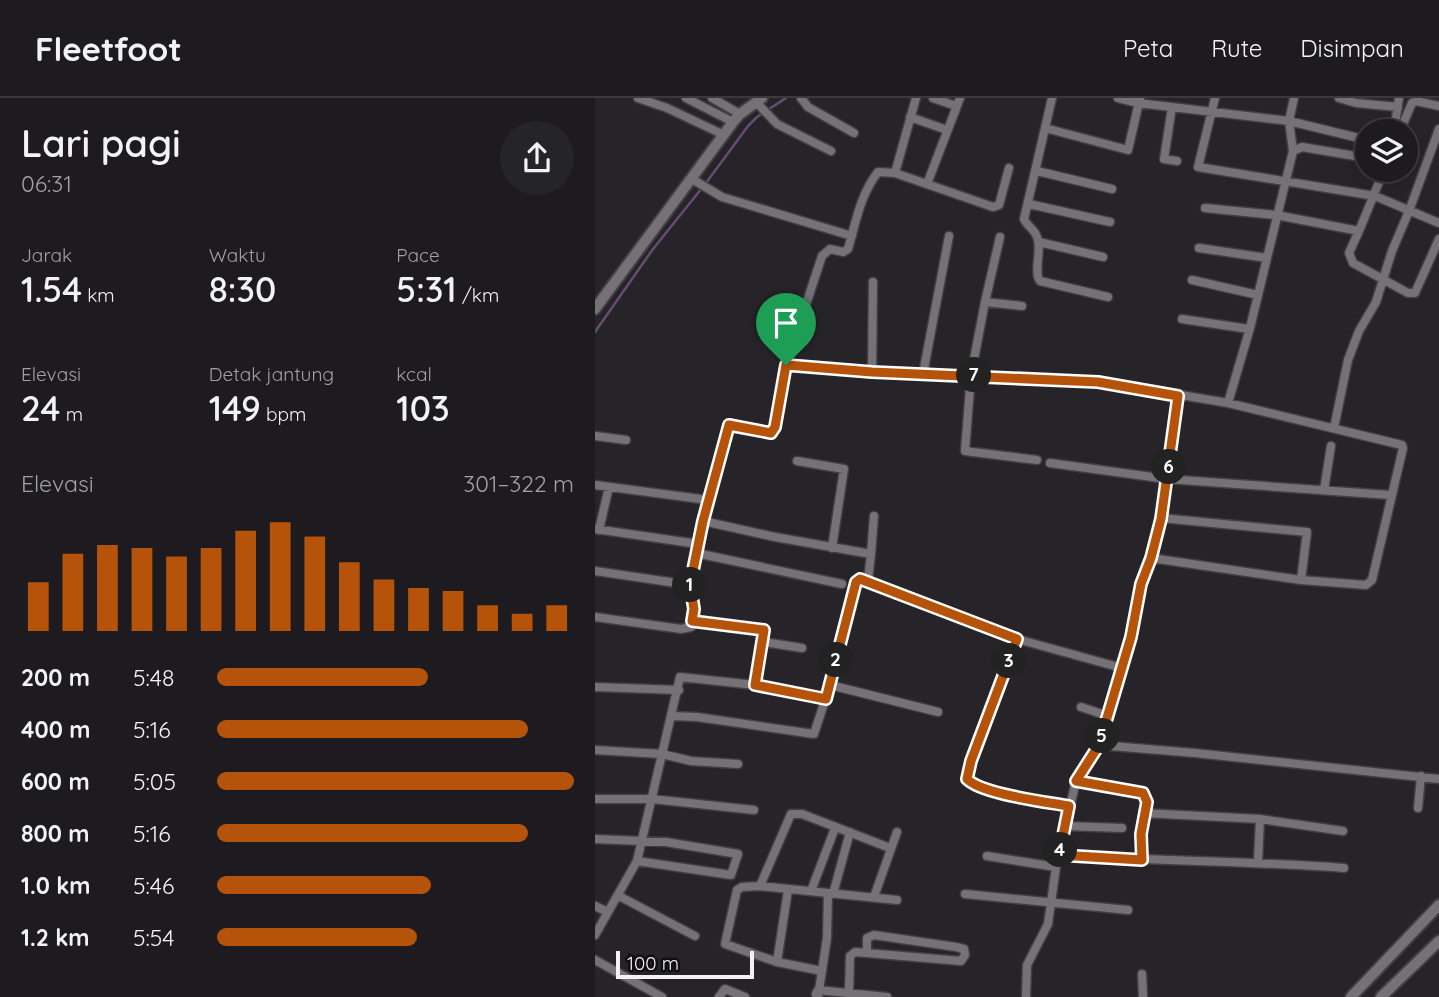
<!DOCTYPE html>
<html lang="id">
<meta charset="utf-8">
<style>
:root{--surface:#1d1b1f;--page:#252428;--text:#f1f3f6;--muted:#a0a1a4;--line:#3b393d;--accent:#b45309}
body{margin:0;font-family:Quicksand,sans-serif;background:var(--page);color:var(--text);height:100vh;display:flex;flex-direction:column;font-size:26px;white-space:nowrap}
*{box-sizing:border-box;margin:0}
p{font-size:23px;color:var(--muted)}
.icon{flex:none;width:38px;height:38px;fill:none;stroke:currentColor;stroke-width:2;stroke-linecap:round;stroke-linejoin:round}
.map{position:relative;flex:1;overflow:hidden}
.sheet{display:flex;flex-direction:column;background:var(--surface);width:595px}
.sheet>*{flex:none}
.controls{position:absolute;left:760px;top:21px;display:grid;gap:14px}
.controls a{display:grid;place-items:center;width:63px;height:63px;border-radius:50%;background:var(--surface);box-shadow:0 7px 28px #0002,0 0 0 2px var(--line);font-size:35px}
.scale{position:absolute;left:21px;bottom:18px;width:138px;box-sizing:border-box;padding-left:7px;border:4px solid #f3f1f4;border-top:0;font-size:19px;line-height:24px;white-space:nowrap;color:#f3f1f4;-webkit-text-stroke:5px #0f0e10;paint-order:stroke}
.pin{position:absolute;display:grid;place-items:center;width:60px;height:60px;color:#fff;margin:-72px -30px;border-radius:50% 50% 50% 0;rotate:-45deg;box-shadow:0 0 7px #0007}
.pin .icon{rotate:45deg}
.km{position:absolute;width:35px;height:35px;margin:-18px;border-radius:50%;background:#222;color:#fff;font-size:19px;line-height:35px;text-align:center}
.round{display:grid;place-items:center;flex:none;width:74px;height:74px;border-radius:37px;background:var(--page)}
.head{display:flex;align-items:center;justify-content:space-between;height:119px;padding:0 21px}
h1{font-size:38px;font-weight:600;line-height:52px}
.stats{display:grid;grid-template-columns:repeat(3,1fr);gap:10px;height:119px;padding:7px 21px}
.stats div{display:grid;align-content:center}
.stats b{font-size:35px;font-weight:600}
.stats small{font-size:19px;font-weight:400}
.stats p{font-size:19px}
.chart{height:196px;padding:14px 21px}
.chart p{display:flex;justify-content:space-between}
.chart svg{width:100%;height:126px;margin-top:7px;stroke:var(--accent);stroke-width:6}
ul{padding:0 21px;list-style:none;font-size:23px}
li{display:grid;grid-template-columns:112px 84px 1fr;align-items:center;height:52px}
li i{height:18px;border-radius:9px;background:var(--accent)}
header{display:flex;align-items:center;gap:42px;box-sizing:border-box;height:98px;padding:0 35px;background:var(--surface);border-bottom:2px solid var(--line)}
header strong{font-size:33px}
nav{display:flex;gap:38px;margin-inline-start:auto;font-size:24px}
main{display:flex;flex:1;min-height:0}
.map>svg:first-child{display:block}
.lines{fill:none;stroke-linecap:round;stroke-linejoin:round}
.stream{stroke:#654c70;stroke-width:2.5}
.street-casing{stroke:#423f43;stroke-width:11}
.secondary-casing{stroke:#423f43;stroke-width:14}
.street{stroke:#757177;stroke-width:8}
.secondary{stroke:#757177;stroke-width:10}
.route-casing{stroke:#fff;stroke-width:14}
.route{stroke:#b45309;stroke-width:9}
</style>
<header>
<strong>Fleetfoot</strong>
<nav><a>Peta</a><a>Rute</a><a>Disimpan</a></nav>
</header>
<main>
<section class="sheet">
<div class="head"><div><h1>Lari pagi</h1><p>06:31</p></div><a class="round"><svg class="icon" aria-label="share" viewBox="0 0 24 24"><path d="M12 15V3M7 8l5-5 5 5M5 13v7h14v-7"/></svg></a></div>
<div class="stats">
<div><p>Jarak</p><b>1.54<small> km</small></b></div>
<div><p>Waktu</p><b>8:30</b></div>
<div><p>Pace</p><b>5:31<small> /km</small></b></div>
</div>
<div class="stats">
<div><p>Elevasi</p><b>24<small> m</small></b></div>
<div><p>Detak jantung</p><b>149<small> bpm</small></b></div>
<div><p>kcal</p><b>103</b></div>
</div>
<div class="chart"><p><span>Elevasi</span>301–322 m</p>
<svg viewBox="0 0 160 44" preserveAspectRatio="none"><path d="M5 44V27M15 44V17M25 44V14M35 44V15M45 44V18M55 44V15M65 44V9M75 44V6M85 44V11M95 44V20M105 44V26M115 44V29M125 44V30M135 44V35M145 44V38M155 44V35"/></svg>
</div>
<ul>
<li><b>200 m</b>5:48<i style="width:59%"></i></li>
<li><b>400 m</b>5:16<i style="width:87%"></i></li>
<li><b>600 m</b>5:05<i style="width:100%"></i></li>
<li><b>800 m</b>5:16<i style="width:87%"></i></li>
<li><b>1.0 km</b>5:46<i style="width:60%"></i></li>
<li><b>1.2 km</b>5:54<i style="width:56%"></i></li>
</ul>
</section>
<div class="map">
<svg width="844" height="899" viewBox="0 0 844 899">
<rect width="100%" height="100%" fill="#272429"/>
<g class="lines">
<path class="stream" d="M111 85 153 28 162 19 191 0
M0 234 58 151 107 90"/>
<g class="street-casing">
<path id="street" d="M43 0 72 10 129 37
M91 0 138 24
M117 0 145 16
M206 0 213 9 259 35
M338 0 361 8
M457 0 429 121C432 128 440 132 442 139 447 151 440 167 443 179L445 183 513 199
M523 0 543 5 694 23 772 42
M620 0 603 69 780 98 844 125
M744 0 761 5 803 9
M161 4 182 26 236 53
M577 9 569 61 582 63
M315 19 352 32
M450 30 533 52 545 0
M799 33 804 0
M805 33 817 5 821 3 844 8
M698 53 694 23 699 0
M442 73 517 91
M300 75 321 0
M97 81 127 99 257 138
M332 86 365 0
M434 106 515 124
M610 110 681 117 764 133 789 72
M764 133 754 155 758 165 813 195H820L844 141
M444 144 508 159
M604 150 672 160
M597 182 663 197
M390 204 405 139
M427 208 390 204 376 277 370 353 442 362
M587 221 654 231
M191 267 277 274 503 283 633 305 807 347 808 350 777 482 771 487 706 482 556 460
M277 274 278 184
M328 276 354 138
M633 305 655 230 698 53 707 49 772 60
M739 330 753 262 764 233 781 204 797 153 814 113 844 31
M0 338 31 342
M202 363 249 371 237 450
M455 365 572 381 795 397
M0 387 113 402
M729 392 736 348
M566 420 712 434 706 482
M108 423 180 439 276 456 273 482
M0 431 103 446
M4 432 14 389
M101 455 247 486
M276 456 279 418
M0 473 95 487
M0 519 86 531 96 529 98 511 95 487 108 423 133 327 171 335 178 332 191 267 227 158 235 151 248 154 253 151C261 124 265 97 283 74L300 75 398 109 404 107 414 70
M97 523 169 532 160 587
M169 544 207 550
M235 587 343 614
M0 589 84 592
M486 609 513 618
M78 618 102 619 219 636 235 587 261 484 266 481 422 541
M504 647 535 539 546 486 556 460 566 420 583 298
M0 652 67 656 96 663 143 666
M481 683 548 695 552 704 548 715 665 721 748 733
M0 701H57L159 712
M474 708C452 704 386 696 372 681L376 663 422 541 527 570
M823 710 826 678
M470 728 527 730
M0 741 71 744 143 756 136 777 42 763
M464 757C559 763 654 763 749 770
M392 758 461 769
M547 762 548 715
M663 763 665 721
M165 788 196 716H207L295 750
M216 793 240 730
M238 796 255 734
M370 796 533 812
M24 798 100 838
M279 799 302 734
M0 808 13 814
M0 837 42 763 85 579 160 587 231 601
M0 862 67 899
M182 864 193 792
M227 873 182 864 130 846 142 792 147 789 165 788 302 802
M547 876 548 899
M254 894 255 858 260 854 366 863 370 857 369 851 361 849 279 837 272 840V854
M221 896 223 892 292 899
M124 899 130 891 150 899
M223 899 232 840 233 795
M431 899 432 867 453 826 461 769 481 683 504 647 600 655 844 681"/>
</g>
<g class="secondary-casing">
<path id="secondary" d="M0 211 138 24 145 16 167 0
M756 899 844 807
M786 899 844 843"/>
</g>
<use href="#street" class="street"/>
<use href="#secondary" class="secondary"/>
</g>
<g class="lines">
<g class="route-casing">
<path id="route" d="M191 267 277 274 503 284 583 298 566 421 556 460 546 486 536 539 504 647 481 683 548 695 552 704 546 736 547 762 464 757 474 708C452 704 386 696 372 681L376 663 422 541 265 481 261 484 231 601 160 587 169 532 97 523 99 511 95 487 108 423 134 327 176 335 180 329Z"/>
</g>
<use href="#route" class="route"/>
</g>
</svg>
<div class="controls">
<a><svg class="icon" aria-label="layers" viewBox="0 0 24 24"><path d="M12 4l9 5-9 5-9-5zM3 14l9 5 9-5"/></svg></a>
</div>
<div class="scale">100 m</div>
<div class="pin" style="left:191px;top:267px;background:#1e9e55"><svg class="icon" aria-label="arrive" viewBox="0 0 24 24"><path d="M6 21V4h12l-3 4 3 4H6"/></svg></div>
<b class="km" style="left:95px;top:487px">1</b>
<b class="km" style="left:241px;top:562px">2</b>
<b class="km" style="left:414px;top:563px">3</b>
<b class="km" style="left:465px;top:752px">4</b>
<b class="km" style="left:507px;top:638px">5</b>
<b class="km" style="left:574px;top:369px">6</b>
<b class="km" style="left:379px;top:277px">7</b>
</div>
</main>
